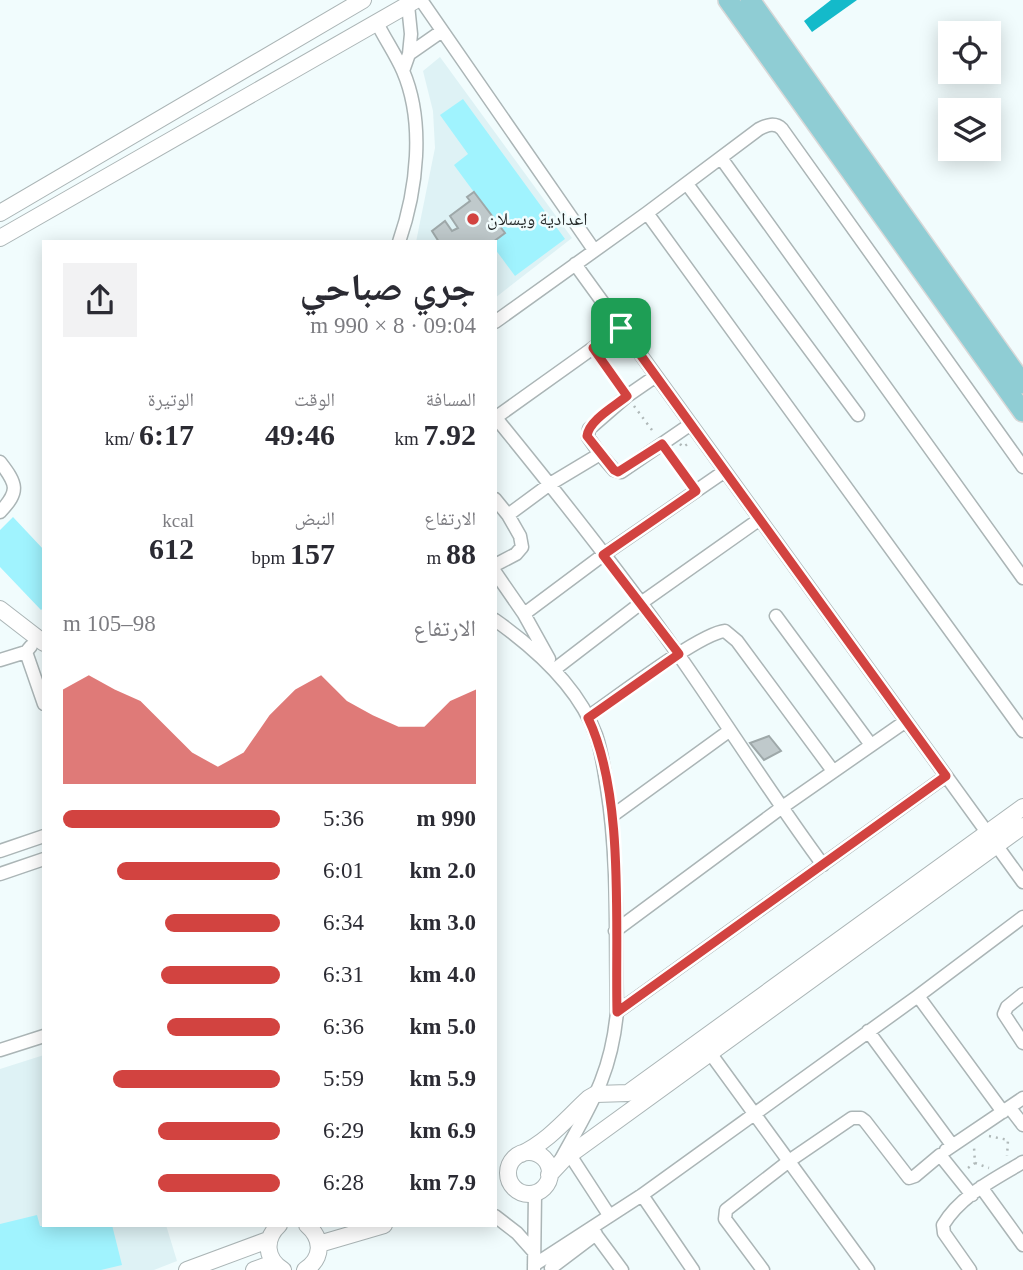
<!DOCTYPE html>
<html lang="ar">
<meta charset="utf-8">
<style>
:root{--surface:#fff;--page:#f2f2f3;--text:#2b2b33;--muted:#7c7c81;--accent:#d24340}
body{margin:0;font-family:"Times New Roman","Noto Naskh Arabic",serif;background:var(--page);color:var(--text);direction:rtl;height:100vh;display:flex;flex-direction:column;font-size:26px;white-space:nowrap}
*{box-sizing:border-box;margin:0}
p{font-size:23px;color:var(--muted)}
.icon{flex:none;width:38px;height:38px;fill:none;stroke:currentColor;stroke-width:2;stroke-linecap:round;stroke-linejoin:round}
.map{position:relative;flex:1;overflow:hidden;direction:ltr}
.details{position:absolute;left:42px;top:240px;width:455px;height:987px;display:flex;flex-direction:column;background:var(--surface);border-radius:0px;box-shadow:0 4px 18px #0003;direction:rtl}
.details>*{flex:none}
.controls{position:absolute;left:938px;top:21px;display:grid;gap:14px}
.controls a{display:grid;place-items:center;width:63px;height:63px;border-radius:0px;background:var(--surface);box-shadow:0 4px 18px #0003;font-size:35px}
.pin{position:absolute;display:grid;place-items:center;width:60px;height:60px;color:#fff;margin:-30px;border-radius:14px;box-shadow:0 4px 10px #0006}
.round{display:grid;place-items:center;flex:none;width:74px;height:74px;border-radius:0px;background:var(--page)}
.overview{display:flex;align-items:center;justify-content:space-between;height:119px;padding:0 21px}
h1{font-size:38px;font-weight:700;line-height:52px}
.stats{display:grid;grid-template-columns:repeat(3,1fr);gap:10px;height:119px;padding:7px 21px}
.stats div{display:grid;align-content:center}
.stats b{font-size:30px;font-weight:700}
.stats small{font-size:19px;font-weight:400}
.stats p{font-size:19px}
.chart{height:196px;padding:14px 21px}
.chart p{display:flex;justify-content:space-between}
.chart svg{width:100%;height:126px;margin-top:7px;fill:var(--accent);opacity:.7}
ul{padding:0 21px;list-style:none;font-size:23px}
li{display:grid;grid-template-columns:112px 84px 1fr;align-items:center;height:52px}
li i{height:18px;border-radius:9px;background:var(--accent)}
.map>svg:first-child{display:block}
.built{fill:#def2f5}
.green{fill:#a0f3fe}
.water{fill:#14baca}
.building{fill:#bfc9cb;stroke:#9ea8a9;stroke-width:2}
.lines{fill:none;stroke-linecap:round;stroke-linejoin:round}
.street-casing{stroke:#abb5b6;stroke-width:15}
.secondary-casing{stroke:#abb5b6;stroke-width:18}
.primary-casing{stroke:#d8d8d8;stroke-width:22}
.path{stroke:#b0b9b9;stroke-width:2.5;stroke-dasharray:2 5;stroke-linecap:butt}
.street{stroke:#fff;stroke-width:12}
.secondary{stroke:#fff;stroke-width:16}
.primary{stroke:#8fcdd4;stroke-width:19}
.route-casing{stroke:#fff;stroke-width:14}
.route{stroke:#d24340;stroke-width:9}
.poi-dot{fill:#d24340;stroke:#f1fcfd;stroke-width:2.5}
.labels{text-anchor:middle;stroke-width:5;stroke-linejoin:round;paint-order:stroke}
.poi-label{font-size:18px;fill:#242828;stroke:#f1fcfd;text-anchor:start}
</style>
<div class="map">
<svg width="1023" height="1270" viewBox="0 0 1023 1270">
<rect width="100%" height="100%" fill="#f1fcfd"/>
<path class="built" d="M440 57 572 238 495 298V242H416L435 148 433 111 423 71Z
M44 1055V1225H166L177 1261 154 1270H0V1069Z"/>
<path class="green" d="M463 99 565 239 515 276 495 249V242L493 241 504 233 454 165 468 154 440 115Z
M13 517 44 550V607L41 610 0 567V530Z
M37 1215 40 1226 112 1225 122 1265 101 1270H0V1224Z"/>
<path class="water" d="M831 0H857L812 32 804 21Z"/>
<path class="building" d="M474 192 505 233 493 242H439L432 231 445 221 452 231 458 228 450 216 470 201 467 197Z
M769 736 781 751 764 760 750 743Z"/>
<g class="lines">
<g class="street-casing">
<path id="street" d="M421 0 594 250
M408 5 411 34 409 54
M377 23C385 39 396 55 403 71 425 122 417 190 399 242
M403 71 409 54 442 31
M721 158 1023 578
M687 184 858 415
M647 213 1023 731
M575 264 1023 882
M495 322 647 213 759 129C767 125 775 122 782 129L1023 467
M495 418 621 328
M496 418C558 494 621 573 678 654 727 724 772 796 823 865
M600 454 588 437 589 429 627 396 656 376
M0 462C17 484 20 491 0 512
M495 499 508 515 550 484 600 454 614 470 621 472 691 424
M495 565 516 554 522 547 520 536 508 515
M495 572 524 614 549 659
M524 614 603 555 725 471
M776 616 871 745
M495 620C536 649 579 687 596 735 602 752 604 770 607 788 619 862 615 938 617 1012 611 1076 590 1106 560 1161
M26 652 44 704
M0 660 26 652 31 646
M555 669 641 603 760 519
M588 717C613 700 700 633 725 631L737 641 833 771
M612 816 729 731
M0 851 44 836
M0 874 44 859
M615 931 781 808 906 721
M1023 994 1007 1007 1004 1014 1023 1043
M918 996 1023 917
M617 1012 946 776
M868 1031 952 1145
M705 1046 868 1270
M0 1050 44 1036
M1010 1108 1023 1125
M946 1150 1023 1098
M570 1155 609 1215
M981 1187 1023 1245
M642 1195 693 1270
M495 1216 517 1233 534 1252
M591 1228 622 1270
M534 1265 642 1195 918 996 1003 1112
M551 1268 596 1234
M534 1270 535 1193
M763 1270 725 1219 726 1210 789 1161 852 1118H861L865 1121 909 1178 915 1176 940 1155 972 1195
M970 1270 944 1233 943 1225C961 1195 995 1179 1023 1162"/>
</g>
<g class="secondary-casing">
<path id="secondary" d="M0 213 363 0
M0 238 416 0
M0 609 44 643
M508 1173a21 21 0 1 1 42 0a21 21 0 1 1-42 0Z
M521 1154C549 1141 567 1118 589 1098L596 1094 628 1093 1023 807
M549 1175 564 1159 1023 826
M279 1225C264 1239 265 1259 283 1270
M319 1244 384 1225
M187 1270 268 1240
M254 1270 273 1263
M305 1270C323 1258 323 1239 307 1225"/>
</g>
<g class="primary-casing">
<path id="primary" d="M728 0 1023 412
M750 0 1023 384"/>
</g>
<path class="path" d="M600 357 620 386
M634 406 655 434
M680 444 683 447 691 442
M669 454 690 482
M989 1136 1008 1140 1007 1156
M975 1163 989 1168
M968 1168 975 1163 974 1147"/>
<use href="#street" class="street"/>
<use href="#secondary" class="secondary"/>
<use href="#primary" class="primary"/>
</g>
<g class="lines">
<g class="route-casing">
<path id="route" d="M621 328 946 776 617 1012C615 926 625 795 588 718L679 654 603 555 696 491 662 444 618 472 614 470 587 436C589 420 615 406 627 396L593 348Z"/>
</g>
<use href="#route" class="route"/>
</g>
<circle class="poi-dot" cx="473" cy="219" r="7"/>
<g class="labels">
<g class="poi-label">
<text x="487" y="225">اعدادية ويسلان</text>
</g>
</g>
</svg>
<div class="controls">
<a><svg class="icon" aria-label="locate" viewBox="0 0 24 24"><circle cx="12" cy="12" r="6"/><path d="M12 2v4M12 18v4M2 12h4M18 12h4"/></svg></a>
<a><svg class="icon" aria-label="layers" viewBox="0 0 24 24"><path d="M12 4l9 5-9 5-9-5zM3 14l9 5 9-5"/></svg></a>
</div>
<div class="pin" style="left:621px;top:328px;background:#1e9e55"><svg class="icon" aria-label="arrive" viewBox="0 0 24 24"><path d="M6 21V4h12l-3 4 3 4H6"/></svg></div>
<section class="details">
<div class="overview"><div><h1>جري صباحي</h1><p>09:04 · 8 × 990 m</p></div><a class="round"><svg class="icon" aria-label="share" viewBox="0 0 24 24"><path d="M12 15V3M7 8l5-5 5 5M5 13v7h14v-7"/></svg></a></div>
<div class="stats">
<div><p>المسافة</p><b>7.92<small> km</small></b></div>
<div><p>الوقت</p><b>49:46</b></div>
<div><p>الوتيرة</p><b>6:17<small> /km</small></b></div>
</div>
<div class="stats">
<div><p>الارتفاع</p><b>88<small> m</small></b></div>
<div><p>النبض</p><b>157<small> bpm</small></b></div>
<div><p>kcal</p><b>612</b></div>
</div>
<div class="chart"><p><span>الارتفاع</span>98–105 m</p>
<svg viewBox="0 0 160 44" preserveAspectRatio="none"><path d="M0 44V11L10 6L20 11L30 15L40 24L50 33L60 38L70 33L80 20L90 11L100 6L110 15L120 20L130 24L140 24L150 15L160 11V44z"/></svg>
</div>
<ul>
<li><b>990 m</b>5:36<i style="width:100%"></i></li>
<li><b>2.0 km</b>6:01<i style="width:75%"></i></li>
<li><b>3.0 km</b>6:34<i style="width:53%"></i></li>
<li><b>4.0 km</b>6:31<i style="width:55%"></i></li>
<li><b>5.0 km</b>6:36<i style="width:52%"></i></li>
<li><b>5.9 km</b>5:59<i style="width:77%"></i></li>
<li><b>6.9 km</b>6:29<i style="width:56%"></i></li>
<li><b>7.9 km</b>6:28<i style="width:56%"></i></li>
</ul>
</section>
</div>
